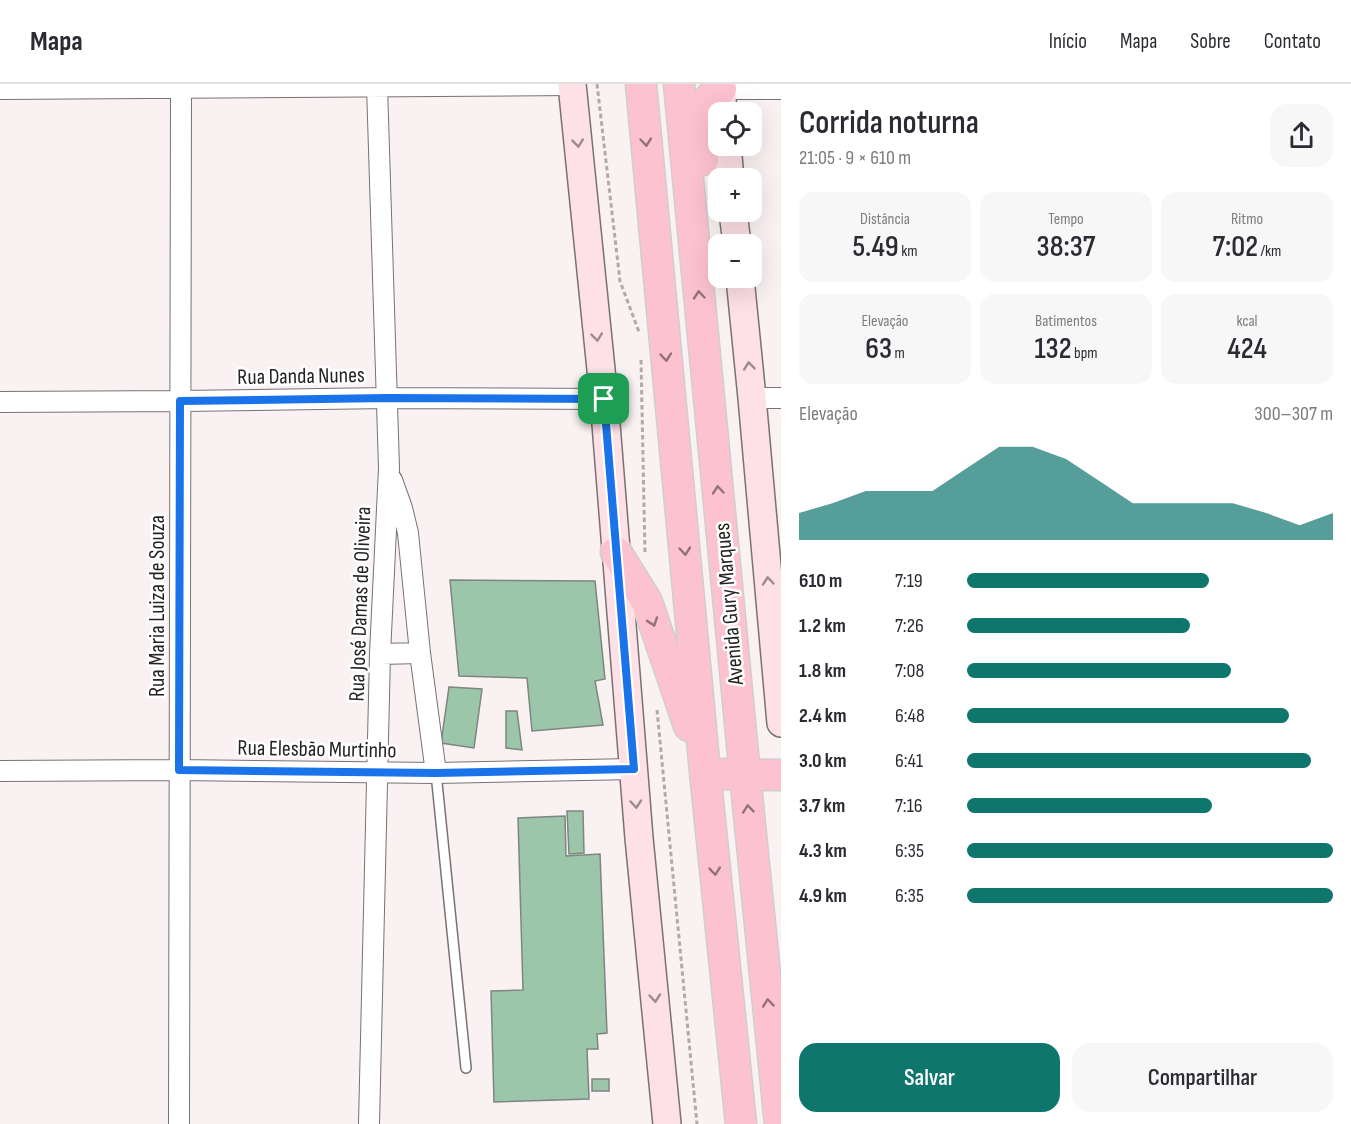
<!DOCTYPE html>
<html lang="pt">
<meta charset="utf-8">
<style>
:root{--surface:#fff;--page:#f7f7f7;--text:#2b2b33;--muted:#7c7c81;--line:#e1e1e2;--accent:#0f766e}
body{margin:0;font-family:"Sofia Sans Condensed",sans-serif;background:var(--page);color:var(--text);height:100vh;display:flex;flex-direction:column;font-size:22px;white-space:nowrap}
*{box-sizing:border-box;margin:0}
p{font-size:20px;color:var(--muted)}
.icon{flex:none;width:33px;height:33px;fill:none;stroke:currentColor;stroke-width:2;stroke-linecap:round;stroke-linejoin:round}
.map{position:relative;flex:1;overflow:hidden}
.details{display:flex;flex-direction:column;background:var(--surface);width:570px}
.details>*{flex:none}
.tools{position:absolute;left:708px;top:18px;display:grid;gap:12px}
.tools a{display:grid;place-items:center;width:54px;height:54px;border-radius:12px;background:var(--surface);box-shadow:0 6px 24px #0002;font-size:30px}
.pin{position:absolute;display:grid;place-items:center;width:51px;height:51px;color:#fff;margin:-26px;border-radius:12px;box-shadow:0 3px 9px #0006}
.round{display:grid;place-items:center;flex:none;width:63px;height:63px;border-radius:18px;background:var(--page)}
.summary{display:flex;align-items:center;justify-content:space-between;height:102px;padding:0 18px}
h1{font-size:33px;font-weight:600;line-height:45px}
.metrics{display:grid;grid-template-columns:repeat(3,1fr);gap:9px;height:102px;padding:6px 18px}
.metrics div{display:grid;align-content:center;border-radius:15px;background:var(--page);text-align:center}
.metrics b{font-size:30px;font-weight:600}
.metrics small{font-size:16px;font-weight:400}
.metrics p{font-size:16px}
.chart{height:168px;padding:12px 18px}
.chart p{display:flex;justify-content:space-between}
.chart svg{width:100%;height:108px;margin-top:6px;fill:var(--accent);opacity:.7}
.cta{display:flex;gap:12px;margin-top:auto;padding:12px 18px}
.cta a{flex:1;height:69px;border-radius:18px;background:var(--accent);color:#fff;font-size:24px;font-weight:600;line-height:69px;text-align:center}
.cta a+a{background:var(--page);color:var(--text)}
ul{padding:0 18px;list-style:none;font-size:20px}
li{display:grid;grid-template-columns:96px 72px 1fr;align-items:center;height:45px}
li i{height:15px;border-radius:8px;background:var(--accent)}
header{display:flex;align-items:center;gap:36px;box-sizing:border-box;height:84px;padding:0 30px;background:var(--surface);border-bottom:2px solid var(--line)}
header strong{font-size:28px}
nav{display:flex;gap:33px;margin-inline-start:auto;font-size:21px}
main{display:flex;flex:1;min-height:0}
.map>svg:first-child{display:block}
.building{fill:#9bc6a9;stroke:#7f8581;stroke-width:1.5}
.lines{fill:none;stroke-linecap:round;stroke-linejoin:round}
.lane-casing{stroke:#797273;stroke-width:12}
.street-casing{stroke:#797273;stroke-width:22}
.secondary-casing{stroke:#797273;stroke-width:30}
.primary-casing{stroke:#cfcece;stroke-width:33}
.path{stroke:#b0aaaa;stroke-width:3;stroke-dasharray:4.5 3;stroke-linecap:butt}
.lane{stroke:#fff;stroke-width:9}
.street{stroke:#fff;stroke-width:20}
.secondary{stroke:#fee0e7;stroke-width:27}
.primary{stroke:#fdc2d0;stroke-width:30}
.oneway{stroke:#917279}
.oneway2{stroke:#9c8a8e}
.route-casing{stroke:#fff;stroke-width:12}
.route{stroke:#1a73e8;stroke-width:8}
.labels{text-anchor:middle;stroke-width:5;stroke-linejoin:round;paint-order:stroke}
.street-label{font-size:22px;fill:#252222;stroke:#fff}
</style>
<header>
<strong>Mapa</strong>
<nav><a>Início</a><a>Mapa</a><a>Sobre</a><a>Contato</a></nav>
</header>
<main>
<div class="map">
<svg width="781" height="1040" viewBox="0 0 781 1040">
<rect width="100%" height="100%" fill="#f9f1f2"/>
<path class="building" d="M450 496 595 497 605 595 595 597 603 641 532 647 527 594 459 592Z
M449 603 482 605 474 664 441 659Z
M506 627H517L522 666 506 664Z
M567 727H583L584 769 569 770Z
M565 732 566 772 600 770 607 949 597 950 598 965H587L589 1015 494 1018 491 907 523 906 518 734Z
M592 995H609V1007H592Z"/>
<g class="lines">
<g class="lane-casing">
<path id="lane" d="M436 689 466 984"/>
</g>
<g class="street-casing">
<path id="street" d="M0 5 572 1
M721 5H781
M752 314H781
M0 318 180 317 387 314 604 315
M392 396 402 424 408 449 420 569 436 689
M380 570 420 569
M0 687 179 686 436 689 634 685
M179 1040 181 3
M369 1040 380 570 389 384 377 2"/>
</g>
<g class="secondary-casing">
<path id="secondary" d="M572 0 604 315 639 754 667 1040
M721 0 723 28
M727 62 730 94
M733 128 737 160
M740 194 752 314 781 639"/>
</g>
<g class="primary-casing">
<path id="primary" d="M641 0 705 688 741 1040
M679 0 745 691 780 1040
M703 76C702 58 699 31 710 14 712 11 718 7 721 5
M616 468 647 518 689 642
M724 690 781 691"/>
</g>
<path class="path" d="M597 0 620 197 639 248
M641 276 645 470
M657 626 697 1040"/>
<use href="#lane" class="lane"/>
<use href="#street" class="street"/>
<use href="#secondary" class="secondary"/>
<use href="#primary" class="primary"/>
</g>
<defs><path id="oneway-chevron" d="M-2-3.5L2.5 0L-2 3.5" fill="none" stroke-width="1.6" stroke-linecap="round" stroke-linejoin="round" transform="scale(1.5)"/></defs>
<g class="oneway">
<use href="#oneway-chevron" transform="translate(646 58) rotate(85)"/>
<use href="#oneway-chevron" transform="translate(699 211) rotate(-95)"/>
<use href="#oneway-chevron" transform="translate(666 273) rotate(85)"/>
<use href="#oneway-chevron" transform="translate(718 406) rotate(-95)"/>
<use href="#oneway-chevron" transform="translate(685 467) rotate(85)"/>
<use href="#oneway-chevron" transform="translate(653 538) rotate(71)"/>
<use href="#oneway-chevron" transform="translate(748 725) rotate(-96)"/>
<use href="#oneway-chevron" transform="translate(715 787) rotate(84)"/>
<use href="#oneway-chevron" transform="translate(768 919) rotate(-96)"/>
</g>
<g class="oneway2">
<use href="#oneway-chevron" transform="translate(578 59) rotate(84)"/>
<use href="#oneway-chevron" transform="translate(597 253) rotate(84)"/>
<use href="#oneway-chevron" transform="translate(749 282) rotate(-96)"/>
<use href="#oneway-chevron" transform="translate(768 497) rotate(-95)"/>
<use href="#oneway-chevron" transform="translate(636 720) rotate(85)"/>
<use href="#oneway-chevron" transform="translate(655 914) rotate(85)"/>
</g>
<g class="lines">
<g class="route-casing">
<path id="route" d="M387 314 604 315 634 685 436 689 179 686 180 317Z"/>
</g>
<use href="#route" class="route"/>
</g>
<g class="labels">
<g class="street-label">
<text transform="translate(301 291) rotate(-1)" y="8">Rua Danda Nunes</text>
<text transform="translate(359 520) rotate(-88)" y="8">Rua José Damas de Oliveira</text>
<text transform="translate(728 520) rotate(-95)" y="8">Avenida Gury Marques</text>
<text transform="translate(156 522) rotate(-90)" y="8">Rua Maria Luiza de Souza</text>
<text transform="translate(317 664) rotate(1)" y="8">Rua Elesbão Murtinho</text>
</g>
</g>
</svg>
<div class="tools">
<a><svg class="icon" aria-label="locate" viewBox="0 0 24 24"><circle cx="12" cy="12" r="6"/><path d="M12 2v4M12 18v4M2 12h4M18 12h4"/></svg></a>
<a>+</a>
<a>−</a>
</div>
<div class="pin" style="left:604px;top:315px;background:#1e9e55"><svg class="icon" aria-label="arrive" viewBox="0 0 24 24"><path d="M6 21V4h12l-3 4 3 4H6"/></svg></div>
</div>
<section class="details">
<div class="summary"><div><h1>Corrida noturna</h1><p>21:05 · 9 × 610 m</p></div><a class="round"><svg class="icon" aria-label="share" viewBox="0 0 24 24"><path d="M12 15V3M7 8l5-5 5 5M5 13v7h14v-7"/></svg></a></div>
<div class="metrics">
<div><p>Distância</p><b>5.49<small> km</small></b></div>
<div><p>Tempo</p><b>38:37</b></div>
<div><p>Ritmo</p><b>7:02<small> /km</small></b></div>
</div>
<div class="metrics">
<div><p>Elevação</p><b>63<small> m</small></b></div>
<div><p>Batimentos</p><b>132<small> bpm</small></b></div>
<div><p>kcal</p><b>424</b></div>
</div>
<div class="chart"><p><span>Elevação</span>300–307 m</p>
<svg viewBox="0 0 160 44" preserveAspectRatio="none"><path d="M0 44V33L10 29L20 24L30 24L40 24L50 15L60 6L70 6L80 11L90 20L100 29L110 29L120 29L130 29L140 33L150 38L160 33V44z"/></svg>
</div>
<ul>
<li><b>610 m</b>7:19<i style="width:66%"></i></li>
<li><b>1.2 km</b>7:26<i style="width:61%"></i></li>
<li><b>1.8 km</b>7:08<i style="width:72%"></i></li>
<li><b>2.4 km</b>6:48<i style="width:88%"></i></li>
<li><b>3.0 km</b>6:41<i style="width:94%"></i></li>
<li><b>3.7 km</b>7:16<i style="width:67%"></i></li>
<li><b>4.3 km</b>6:35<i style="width:100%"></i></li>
<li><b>4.9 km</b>6:35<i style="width:100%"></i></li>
</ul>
<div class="cta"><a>Salvar</a><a>Compartilhar</a></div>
</section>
</main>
